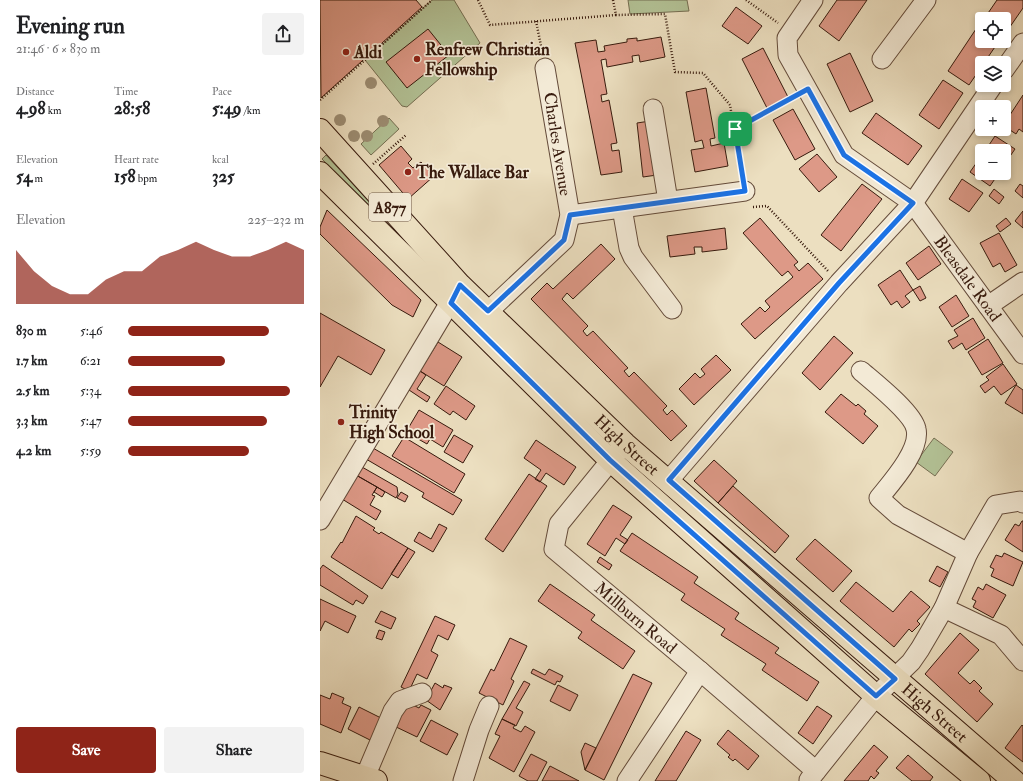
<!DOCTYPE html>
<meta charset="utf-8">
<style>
:root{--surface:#fff;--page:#f2f2f2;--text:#202124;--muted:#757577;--accent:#8f2418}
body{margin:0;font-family:"IM FELL Double Pica",serif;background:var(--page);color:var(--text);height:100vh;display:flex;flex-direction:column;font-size:15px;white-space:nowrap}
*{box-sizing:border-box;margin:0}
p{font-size:13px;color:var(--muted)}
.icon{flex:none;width:22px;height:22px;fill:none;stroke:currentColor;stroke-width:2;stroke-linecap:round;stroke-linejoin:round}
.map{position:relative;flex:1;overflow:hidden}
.panel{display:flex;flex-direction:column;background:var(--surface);width:320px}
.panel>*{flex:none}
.controls{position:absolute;left:655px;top:12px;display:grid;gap:8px}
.controls a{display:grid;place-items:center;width:36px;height:36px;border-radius:4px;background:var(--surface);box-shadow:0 2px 6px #0003;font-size:20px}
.pin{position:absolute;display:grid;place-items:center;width:34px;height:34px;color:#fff;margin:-17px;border-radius:8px;box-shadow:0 2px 6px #0006}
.round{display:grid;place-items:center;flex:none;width:42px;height:42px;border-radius:4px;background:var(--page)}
.headline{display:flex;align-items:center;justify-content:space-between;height:68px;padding:0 16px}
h1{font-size:22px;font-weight:700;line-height:30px}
.stats{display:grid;grid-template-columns:repeat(3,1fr);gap:6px;height:68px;padding:4px 16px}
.stats div{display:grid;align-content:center}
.stats b{font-size:17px;font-weight:700}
.stats small{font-size:11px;font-weight:400}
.stats p{font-size:11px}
.chart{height:112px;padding:8px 16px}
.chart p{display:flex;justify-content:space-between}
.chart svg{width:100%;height:72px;margin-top:4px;fill:var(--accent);opacity:.7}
.cta{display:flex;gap:8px;margin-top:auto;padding:8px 16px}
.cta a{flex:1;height:46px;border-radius:4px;background:var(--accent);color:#fff;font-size:16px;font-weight:700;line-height:46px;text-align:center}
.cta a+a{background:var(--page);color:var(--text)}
ul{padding:0 16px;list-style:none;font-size:13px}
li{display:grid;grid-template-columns:64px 48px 1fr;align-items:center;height:30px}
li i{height:10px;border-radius:5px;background:var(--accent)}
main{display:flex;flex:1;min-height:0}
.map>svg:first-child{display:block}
.green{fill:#b3c296;stroke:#756e52}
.building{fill:#dd9987;stroke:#371a0d}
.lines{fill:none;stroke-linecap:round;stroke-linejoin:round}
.minor-casing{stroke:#644b3a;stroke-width:21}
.major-casing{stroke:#371a0d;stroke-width:24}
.path{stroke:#371a0d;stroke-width:2.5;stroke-dasharray:1 2;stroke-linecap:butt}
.minor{stroke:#f3ead6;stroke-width:19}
.major{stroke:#ecdfc0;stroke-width:22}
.tree{fill:#9d8e74}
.route-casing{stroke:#fff;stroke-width:8}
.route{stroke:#1a73e8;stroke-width:5}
.poi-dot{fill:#8f2418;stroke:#f3ead6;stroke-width:1.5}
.labels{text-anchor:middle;stroke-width:3.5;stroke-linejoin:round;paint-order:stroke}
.shield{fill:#f3ead6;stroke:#6f5849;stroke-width:1}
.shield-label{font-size:16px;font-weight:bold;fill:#371a0d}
.poi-label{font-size:17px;font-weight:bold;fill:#371a0d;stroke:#f3ead6;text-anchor:start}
.street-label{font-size:17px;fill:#371a0d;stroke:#f3ead6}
</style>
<main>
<section class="panel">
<div class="headline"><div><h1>Evening run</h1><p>21:46 · 6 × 830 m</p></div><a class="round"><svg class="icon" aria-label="share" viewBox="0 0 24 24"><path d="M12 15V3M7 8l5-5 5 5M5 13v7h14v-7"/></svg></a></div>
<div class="stats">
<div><p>Distance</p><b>4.98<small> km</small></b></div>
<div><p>Time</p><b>28:58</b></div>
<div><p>Pace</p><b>5:49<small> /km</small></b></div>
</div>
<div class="stats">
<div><p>Elevation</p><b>54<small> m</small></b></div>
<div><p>Heart rate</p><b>158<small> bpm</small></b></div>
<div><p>kcal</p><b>325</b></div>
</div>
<div class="chart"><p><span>Elevation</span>225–232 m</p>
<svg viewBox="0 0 160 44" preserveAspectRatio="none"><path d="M0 44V11L10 24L20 33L30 38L40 38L50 29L60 24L70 24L80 15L90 11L100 6L110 11L120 15L130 15L140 11L150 6L160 11V44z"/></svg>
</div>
<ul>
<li><b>830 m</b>5:46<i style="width:80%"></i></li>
<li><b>1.7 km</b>6:21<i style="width:55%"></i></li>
<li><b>2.5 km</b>5:34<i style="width:92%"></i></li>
<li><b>3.3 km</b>5:47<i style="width:79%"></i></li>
<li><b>4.2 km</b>5:59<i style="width:69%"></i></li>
</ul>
<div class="cta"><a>Save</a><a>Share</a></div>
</section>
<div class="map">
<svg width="703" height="781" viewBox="0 0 703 781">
<rect width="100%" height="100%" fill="#ecdfc0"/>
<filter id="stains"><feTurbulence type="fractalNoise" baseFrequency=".005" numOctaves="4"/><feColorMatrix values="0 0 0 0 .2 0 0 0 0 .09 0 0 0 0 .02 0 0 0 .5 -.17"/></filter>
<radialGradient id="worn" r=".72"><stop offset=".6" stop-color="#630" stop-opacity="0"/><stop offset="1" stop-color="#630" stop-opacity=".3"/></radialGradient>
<path class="green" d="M112 0H134L160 43 87 107 82 106 45 60Z
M308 0H367L369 11 310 14Z
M69 118 79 129 51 155 41 144Z
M6 155 52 205 50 207 2 159Z
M614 438 633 452 615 476 596 462Z"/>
<path class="building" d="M0 0H96L102 7 1 98Z
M517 0H547L519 41 499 26Z
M677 0H703V8L685 34 684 19H664Z
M416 7 442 26 428 44 402 26Z
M658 26 662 29V41H679L664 63H662V66L649 85 628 71Z
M108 29 129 55 87 88 66 62Z
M341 37 345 57 320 62 319 55 312 56 313 62 287 67 286 59 281 60 287 94 281 95 282 102 289 100 297 143 291 144 292 151 299 150 302 172 281 175 255 43 276 40 278 52 285 51 284 46 307 42V39L317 38V41Z
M443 48 468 97 447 108 422 59Z
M530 53 553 101 530 112 507 64Z
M623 80 643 93 619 129 599 115Z
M386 88 395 138 390 139 391 146 404 143 408 166 375 172 371 150 384 148 382 140 375 142 366 92Z
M703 95V132L699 129 696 134 684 126V124Z
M473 109 495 149 475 160 453 120Z
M556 113 602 146 588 165 542 133Z
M330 121 337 175 323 177 317 123Z
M675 136 695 149 684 165V151H665Z
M81 146 92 159 88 163 93 168 101 162 114 176 88 199 59 165Z
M497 154 517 177 499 192 479 169Z
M662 155V173H679L670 186 650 172Z
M642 179 663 193 649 212 629 199Z
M542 184 562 199 521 251 501 235Z
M700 184 703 186V198L695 191Z
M674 189 684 197 679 204 669 196Z
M7 210 101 300 93 317 72 305 0 234V227Z
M703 211V228L695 221Z
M440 218 478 262 474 265 479 271 488 263 503 279 435 339 421 324 440 307 445 312 450 307 445 301 473 277 468 271 462 276 423 233Z
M686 218 691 224 680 232 676 226Z
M405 228 407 249 382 252V247H374L375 254 350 257 347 236Z
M679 233 697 265 685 272 680 263 673 267 660 243Z
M281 244 295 259 253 299 247 293 242 299 268 326 263 331 267 336 273 331 308 368 304 371 309 377 314 372 347 406 343 410 347 415 352 410 367 426 351 441 211 299 227 283 233 289Z
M609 246 621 264 598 280 586 263Z
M580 270 593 290 585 296 590 302 582 308 577 301 571 305 558 285Z
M600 286 606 298 600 301 593 290Z
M636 295 649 316 632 327 619 307Z
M0 313 65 350 51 375 18 356 0 387Z
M653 318 665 338 646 350 642 343 633 349 628 341 638 336 634 330Z
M514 336 533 353 500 390 482 373Z
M668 339 683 363 662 375 648 352Z
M118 342 142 357 124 386 100 371Z
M396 355 411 370 374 405 359 389 375 373 380 378 385 374 381 369Z
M683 364 697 384 681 395 674 386 665 393 660 386 669 380 666 377Z
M100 371 106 375 97 389 110 397 107 402 89 390Z
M696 385 703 390V414L685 403Z
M126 386 155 406 146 420 133 411 130 415 114 404Z
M521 394 536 406 538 404 546 411 544 414 558 426 543 444 505 412Z
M99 410 133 430 123 447 110 439 107 444 86 432Z
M134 435 153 446 143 463 124 452Z
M84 437 145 474 134 493 72 456Z
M216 440 256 467 244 485 226 473 220 482 215 479 221 470 204 458Z
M53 448 142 500 133 515 102 497 104 493 46 459Z
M394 460 417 481 398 503 374 481Z
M42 467 77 487 78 494 76 498 36 475Z
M209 474 227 486 183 552 165 539Z
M36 475 57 487 52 495 55 496 50 505 61 511 56 520 22 499Z
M413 486 469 536 455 553 398 503Z
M57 487 65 492 62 497 54 492Z
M81 492 88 496 85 502 77 498Z
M293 505 312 517 300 535 308 540 305 544 296 538 285 556 267 544Z
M36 516 55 528 53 530 59 534 61 532 88 548 62 589 11 557 21 542 22 543Z
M702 521H703V552L685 540 695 524 699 526Z
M119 524 127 528 113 552 94 541 99 532 111 539Z
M312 533 378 577 374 583 419 613 415 619 459 648 455 653 499 682 487 701 442 670 446 664 401 635 405 629 361 600 365 594 300 551Z
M495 539 532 571 513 592 476 559Z
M88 548 95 552 78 578 71 574Z
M684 553 703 562 693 586 671 576 674 569 670 567 676 555 682 557Z
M280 557 292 565 289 570 277 562Z
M3 565 48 596 43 604 36 600 33 605 0 585V569Z
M617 566 628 572 620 587 609 581Z
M536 582 573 612 591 591 610 607 597 621 600 624 592 632 589 629 574 647 520 601Z
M230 584 275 615 271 620 315 651 303 669 258 638 262 632 218 601Z
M666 584 686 595 673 618 653 607 656 601 652 599 658 587 663 590Z
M0 599 36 616 28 633 5 621 0 631Z
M61 611 76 618 71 629 55 622Z
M115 616 135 625 128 640 118 635 111 651 118 655 107 679 97 674 89 691 81 687Z
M59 630 65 632 62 640 56 638Z
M640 633 659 650 638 673 650 684 654 680 662 688 659 691 673 704 657 722 605 674Z
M190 638 207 646 191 679 194 681 183 705 159 693 171 669 174 671Z
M213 669 225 675 229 669 243 676 240 682 237 681 235 685 211 673Z
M313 674 332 683 284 780 265 770Z
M204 681 210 684 196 708 203 712 196 726 182 719Z
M115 683 123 688 124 685 132 688 120 710 106 700Z
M238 685 258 695 250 711 230 701Z
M12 693 24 698 22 703 31 707 21 733 0 724V695L10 699Z
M87 702 99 708 101 705 111 710 97 737 72 725Z
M497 706 512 716 493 744 478 733Z
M39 707 63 719 52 741 28 729Z
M182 719 195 725 193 728 201 732 205 726 215 732 194 772 169 758 180 736 175 734Z
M111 720 138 734 127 755 100 741Z
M702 725 703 726V762L685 748Z
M408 730 439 756 428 770 415 759 413 761 408 757 410 755 397 744Z
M366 731 381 740 356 781H335Z
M265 743 276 748 265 770 261 752Z
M554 745 568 757 556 771 559 773 554 779 551 776 548 781H524Z
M211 754 227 762 217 781H208L199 776Z
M588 755 613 777 610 781H592L576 768Z
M230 766 259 781H222Z"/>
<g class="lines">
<g class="minor-casing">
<g id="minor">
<path id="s1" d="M493 0 467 38 468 55 524 155 593 203 703 354"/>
<path d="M562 59 606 0"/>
<path d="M684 70 703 43"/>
<path d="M333 109 348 201"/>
<path d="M302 208 309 248 313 257 352 309"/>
<path d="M250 215 425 191"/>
<path d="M668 306 703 282"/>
<path d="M157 322 244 240 250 215 225 68"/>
<path d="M541 371C555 383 593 413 596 429 601 450 571 483 559 498L578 515 648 553"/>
<path id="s2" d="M300 449 239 524 234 549 380 671 496 771"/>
<path d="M349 480 519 283 593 203 673 85"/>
<path d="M0 520 138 289"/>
<path d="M624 608 681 635 703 661"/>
<path d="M45 777 73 711 80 701 102 693"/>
<path d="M489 780 556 696 591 662 600 649 624 608 648 553 676 505 700 501 703 503"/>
<path d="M143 781 159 730 169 706"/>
<path d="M307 781 380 671"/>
</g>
</g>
<g class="major-casing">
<g id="major">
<path id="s3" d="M0 130 140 285 305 444 694 781"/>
<path d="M0 173 290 460 556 696 659 781"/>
<path d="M0 763 56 781"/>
</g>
</g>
<path class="path" d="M158 0 170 25 296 15
M293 0 296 15 345 14 355 72 383 73 410 105 422 175
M426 0 458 23
M216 21 222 51
M0 100 112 0
M415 129 472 98
M53 164 86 135
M433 207 447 206 508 271"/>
<use href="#minor" class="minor"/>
<use href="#major" class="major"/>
</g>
<g class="tree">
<circle cx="51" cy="83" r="6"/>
<circle cx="20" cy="120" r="6"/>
<circle cx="63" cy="121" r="6"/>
<circle cx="34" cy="136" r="6"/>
<circle cx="47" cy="136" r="6"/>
</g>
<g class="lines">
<g class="route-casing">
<path id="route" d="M488 89 524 155 593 203 519 283 349 480 575 679 556 696 290 460 131 303 140 285 168 311 244 240 250 215 425 191 415 129Z"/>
</g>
<use href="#route" class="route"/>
</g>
<g class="poi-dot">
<circle cx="26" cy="52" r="4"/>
<circle cx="97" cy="59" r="4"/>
<circle cx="88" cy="172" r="4"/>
<circle cx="21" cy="422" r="4"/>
</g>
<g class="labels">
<rect class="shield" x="49" y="193" width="42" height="28" rx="3"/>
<g class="shield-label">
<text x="70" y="213">A877</text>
</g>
<g class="poi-label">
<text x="105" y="55">Renfrew Christian<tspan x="105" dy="20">Fellowship</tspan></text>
<text x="34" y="58">Aldi</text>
<text x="96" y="178">The Wallace Bar</text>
<text x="29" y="418">Trinity<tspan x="29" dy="20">High School</tspan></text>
</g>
<g class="street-label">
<text transform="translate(238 144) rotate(81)" y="6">Charles Avenue</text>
<text dy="6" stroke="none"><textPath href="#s1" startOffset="355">Bleasdale Road</textPath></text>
<text dy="6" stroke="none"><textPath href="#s3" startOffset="440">High Street</textPath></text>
<text dy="6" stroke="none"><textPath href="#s2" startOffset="229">Millburn Road</textPath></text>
<text dy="6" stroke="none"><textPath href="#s3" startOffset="848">High Street</textPath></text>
</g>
</g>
<rect width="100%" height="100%" filter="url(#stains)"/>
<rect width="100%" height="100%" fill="url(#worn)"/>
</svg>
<div class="controls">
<a><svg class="icon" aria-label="locate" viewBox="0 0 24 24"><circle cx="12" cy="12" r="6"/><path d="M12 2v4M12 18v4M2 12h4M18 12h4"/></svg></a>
<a><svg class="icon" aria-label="layers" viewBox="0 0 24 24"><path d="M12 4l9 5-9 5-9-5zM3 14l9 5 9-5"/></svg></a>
<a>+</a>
<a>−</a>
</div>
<div class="pin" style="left:415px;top:129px;background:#1e9e55"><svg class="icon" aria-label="arrive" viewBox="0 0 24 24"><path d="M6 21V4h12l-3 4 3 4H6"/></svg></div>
</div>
</main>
